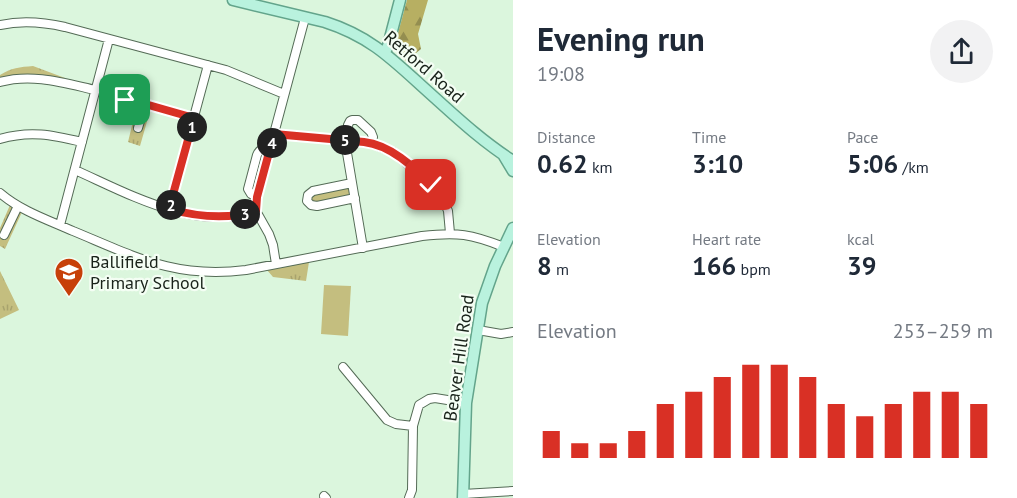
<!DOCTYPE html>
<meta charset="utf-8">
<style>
:root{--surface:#fff;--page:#f2f2f3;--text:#1f2937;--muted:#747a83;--accent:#d93025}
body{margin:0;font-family:"PT Sans",sans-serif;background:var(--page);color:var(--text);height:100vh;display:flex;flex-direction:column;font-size:22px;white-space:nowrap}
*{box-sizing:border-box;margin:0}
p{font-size:20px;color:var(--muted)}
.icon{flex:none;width:33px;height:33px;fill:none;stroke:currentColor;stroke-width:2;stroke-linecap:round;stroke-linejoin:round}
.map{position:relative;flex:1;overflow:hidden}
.drawer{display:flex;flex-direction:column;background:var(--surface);width:504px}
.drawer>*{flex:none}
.pin{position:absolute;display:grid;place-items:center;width:51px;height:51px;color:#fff;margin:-26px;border-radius:12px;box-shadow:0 3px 9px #0006}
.km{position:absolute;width:30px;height:30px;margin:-15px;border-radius:50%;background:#222;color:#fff;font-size:16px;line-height:30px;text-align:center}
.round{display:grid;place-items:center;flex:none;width:63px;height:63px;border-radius:32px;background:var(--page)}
.summary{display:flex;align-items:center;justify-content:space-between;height:102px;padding:0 24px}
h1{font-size:33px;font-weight:700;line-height:45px}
.figures{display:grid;grid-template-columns:repeat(3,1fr);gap:9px;height:102px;padding:6px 24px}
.figures div{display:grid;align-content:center}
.figures b{font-size:26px;font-weight:700}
.figures small{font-size:16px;font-weight:400}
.figures p{font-size:16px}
.chart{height:168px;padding:12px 24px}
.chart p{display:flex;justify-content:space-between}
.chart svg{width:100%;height:108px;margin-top:6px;stroke:var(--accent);stroke-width:6}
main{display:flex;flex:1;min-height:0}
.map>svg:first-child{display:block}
.grass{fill:url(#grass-tufts)}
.forest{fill:url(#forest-firs)}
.pitch{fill:#c4be7f}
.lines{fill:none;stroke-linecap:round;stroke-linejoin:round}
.minor-casing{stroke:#546b56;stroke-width:10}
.major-casing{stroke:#63a48b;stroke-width:13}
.minor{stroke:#fff;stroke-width:8}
.major{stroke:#b9f2de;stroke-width:10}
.route-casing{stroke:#fff;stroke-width:12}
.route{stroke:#d93025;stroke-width:8}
.labels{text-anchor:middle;stroke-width:4.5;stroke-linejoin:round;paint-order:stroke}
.street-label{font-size:18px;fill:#182219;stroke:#f4fef4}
.poi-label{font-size:18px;fill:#182219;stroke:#f4fef4;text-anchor:start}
</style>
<main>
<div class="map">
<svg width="513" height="498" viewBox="0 0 513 498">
<defs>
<pattern id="grass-tufts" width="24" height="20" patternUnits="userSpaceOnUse" patternTransform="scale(1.5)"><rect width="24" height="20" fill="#c4be7f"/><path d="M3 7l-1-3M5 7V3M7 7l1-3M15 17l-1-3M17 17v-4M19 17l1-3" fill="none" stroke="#a8a36d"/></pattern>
<pattern id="forest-firs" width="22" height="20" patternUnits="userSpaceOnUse" patternTransform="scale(1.5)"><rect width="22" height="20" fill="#b7af62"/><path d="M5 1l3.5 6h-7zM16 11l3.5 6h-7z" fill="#948e50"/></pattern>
</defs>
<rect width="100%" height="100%" fill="#dbf6dd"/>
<path class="grass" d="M33 66 65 78 64 80 0 79V75C11 68 20 67 33 66Z
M137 105 153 108 150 111 140 146 128 142Z
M348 186 350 188V197L318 203 311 201V196Z
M10 205 22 212 5 249 0 246V228Z
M309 262 306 281 273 277 267 270Z
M0 271 19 310 0 319Z"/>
<path class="forest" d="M407 0H428L418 34 421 49 406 61 394 48Z"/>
<path class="pitch" d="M324 285 351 286 348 336 321 334Z"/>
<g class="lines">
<g class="minor-casing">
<path id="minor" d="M0 25C23 20 43 22 65 27L226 70 284 94
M0 82C32 73 64 83 95 90
M122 101 128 100 134 101 194 118
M138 128 145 104
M274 134 371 143 393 152 425 179 442 196 448 211 450 233
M0 139C30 130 52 135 82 142
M75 170C129 194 195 232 256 211
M352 183 313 191 308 195 307 201 311 205 317 206 355 198
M0 193C21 211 48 220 73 231 136 257 175 279 246 270L422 236C458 232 471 234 504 247
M257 197 251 194 248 189 257 155C259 149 265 148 271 147
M169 209 208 65
M256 211 257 197 305 18
M256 211 269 234 273 245 276 264
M60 225 109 39
M4 235 18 206
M363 248 346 147 348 125 350 121 352 120H358L371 132 373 137 371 143
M478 330 501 334 513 332
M343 367 387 420 396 424 413 426
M463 494 513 491
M324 496 326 498
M409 498 412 490 413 426 419 405 429 399 435 398 466 403"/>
</g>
<g class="major-casing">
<path id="major" d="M233 0 325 22C369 36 391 58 424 88 453 114 480 140 513 161
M385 52 388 46 400 0
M504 156 513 171
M463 498 466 403 482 303 495 266 513 228"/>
</g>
<use href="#minor" class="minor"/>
<use href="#major" class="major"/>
</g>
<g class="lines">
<g class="route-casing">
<path id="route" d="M125 100 145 104 194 118 169 209C198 217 227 220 256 211L257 197 274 134 364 142C390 145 413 166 431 185"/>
</g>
<use href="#route" class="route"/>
</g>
<defs>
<g id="school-pin" transform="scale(1.5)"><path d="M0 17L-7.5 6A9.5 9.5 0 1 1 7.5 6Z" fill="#c74009" stroke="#f4fef4"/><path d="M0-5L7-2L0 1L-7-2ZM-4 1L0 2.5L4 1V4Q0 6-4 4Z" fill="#fff"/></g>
</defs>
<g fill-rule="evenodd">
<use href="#school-pin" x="69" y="272"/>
</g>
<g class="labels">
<g class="street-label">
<text transform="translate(424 67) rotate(41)" y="6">Retford Road</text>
<text transform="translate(459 358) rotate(-82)" y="6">Beaver Hill Road</text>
</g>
<g class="poi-label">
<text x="90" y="268">Ballifield<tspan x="90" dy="21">Primary School</tspan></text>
</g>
</g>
</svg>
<div class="pin" style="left:125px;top:100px;background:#1e9e55"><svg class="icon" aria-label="arrive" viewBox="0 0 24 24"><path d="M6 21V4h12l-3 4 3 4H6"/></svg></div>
<div class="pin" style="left:431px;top:185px;background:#d93025"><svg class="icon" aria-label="check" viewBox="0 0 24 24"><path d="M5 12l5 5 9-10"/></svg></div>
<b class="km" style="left:192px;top:127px">1</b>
<b class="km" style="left:171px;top:205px">2</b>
<b class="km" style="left:245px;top:214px">3</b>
<b class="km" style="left:272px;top:143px">4</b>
<b class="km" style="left:345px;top:140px">5</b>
</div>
<section class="drawer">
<div class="summary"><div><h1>Evening run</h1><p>19:08</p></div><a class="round"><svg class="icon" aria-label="share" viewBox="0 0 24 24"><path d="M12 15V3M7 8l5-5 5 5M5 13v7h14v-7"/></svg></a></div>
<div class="figures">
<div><p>Distance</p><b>0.62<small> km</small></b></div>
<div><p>Time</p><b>3:10</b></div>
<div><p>Pace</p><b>5:06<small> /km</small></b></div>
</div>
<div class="figures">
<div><p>Elevation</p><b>8<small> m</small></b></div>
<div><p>Heart rate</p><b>166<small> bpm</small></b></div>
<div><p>kcal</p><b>39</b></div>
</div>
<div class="chart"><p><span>Elevation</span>253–259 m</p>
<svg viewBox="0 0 160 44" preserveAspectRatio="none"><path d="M5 44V33M15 44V38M25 44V38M35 44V33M45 44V22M55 44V17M65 44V11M75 44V6M85 44V6M95 44V11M105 44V22M115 44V27M125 44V22M135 44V17M145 44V17M155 44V22"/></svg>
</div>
</section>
</main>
